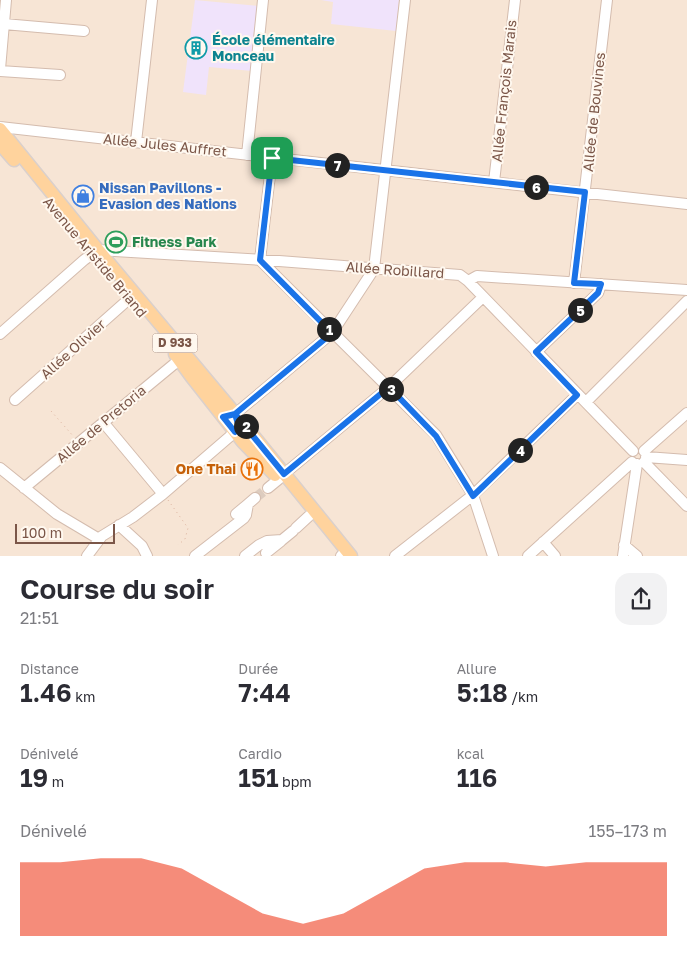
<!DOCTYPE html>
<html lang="fr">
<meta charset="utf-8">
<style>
:root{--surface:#fff;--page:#f2f2f3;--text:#2b2b33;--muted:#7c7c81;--accent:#f25c42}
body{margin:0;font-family:"Golos Text",sans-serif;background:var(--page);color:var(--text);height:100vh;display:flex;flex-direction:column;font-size:19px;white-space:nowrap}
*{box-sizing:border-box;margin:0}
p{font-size:16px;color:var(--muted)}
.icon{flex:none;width:28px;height:28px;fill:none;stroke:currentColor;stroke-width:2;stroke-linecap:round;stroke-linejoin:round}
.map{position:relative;height:556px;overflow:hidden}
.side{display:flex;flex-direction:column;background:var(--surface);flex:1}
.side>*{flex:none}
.scale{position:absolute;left:15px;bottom:12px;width:100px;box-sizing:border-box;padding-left:5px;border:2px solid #7b5648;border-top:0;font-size:14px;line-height:18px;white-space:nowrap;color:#7b5648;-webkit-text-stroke:4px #fff8ef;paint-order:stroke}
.pin{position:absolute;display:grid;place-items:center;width:42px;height:42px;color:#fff;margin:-21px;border-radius:10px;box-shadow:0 2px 8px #0006}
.km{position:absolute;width:25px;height:25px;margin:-12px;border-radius:50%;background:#222;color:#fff;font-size:14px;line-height:25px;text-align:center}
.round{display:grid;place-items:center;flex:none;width:52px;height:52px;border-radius:15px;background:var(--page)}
.summary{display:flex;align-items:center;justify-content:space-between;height:85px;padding:0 20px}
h1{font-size:28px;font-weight:600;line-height:38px}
.figures{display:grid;grid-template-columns:repeat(3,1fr);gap:8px;height:85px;padding:5px 20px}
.figures div{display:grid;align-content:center}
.figures b{font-size:25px;font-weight:600}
.figures small{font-size:14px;font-weight:400}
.figures p{font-size:14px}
.chart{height:140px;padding:10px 20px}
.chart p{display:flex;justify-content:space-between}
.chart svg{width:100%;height:90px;margin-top:5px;fill:var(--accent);opacity:.7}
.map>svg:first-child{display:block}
.residential{fill:#f7e5d5}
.education{fill:#f0e3fb}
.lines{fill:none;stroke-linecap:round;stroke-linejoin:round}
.minor-tunnel{stroke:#ddccbf;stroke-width:10;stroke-dasharray:10 5;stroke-linecap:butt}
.minor-casing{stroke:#d4bcae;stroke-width:12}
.major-casing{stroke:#dad0cc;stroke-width:15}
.path{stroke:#dcb29e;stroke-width:1;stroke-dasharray:1 4;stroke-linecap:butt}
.minor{stroke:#fff;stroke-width:10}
.major{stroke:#ffd39d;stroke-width:12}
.route-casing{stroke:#fff;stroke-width:10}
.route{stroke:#1a73e8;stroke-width:6}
.labels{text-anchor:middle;stroke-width:4;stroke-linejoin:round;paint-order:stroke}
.shield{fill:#fff8ef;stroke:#a3877a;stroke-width:1}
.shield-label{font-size:12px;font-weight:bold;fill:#7b5648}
.culture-label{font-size:14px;font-weight:bold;fill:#0d838f;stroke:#fff8ef;text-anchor:start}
.street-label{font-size:14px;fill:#7b5648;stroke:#fff8ef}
.shop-label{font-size:14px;font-weight:bold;fill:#366cbe;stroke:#fff8ef;text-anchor:start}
.leisure-label{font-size:14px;font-weight:bold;fill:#27864d;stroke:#fff8ef;text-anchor:start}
.food-label{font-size:14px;font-weight:bold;fill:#c56008;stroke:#fff8ef;text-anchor:end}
</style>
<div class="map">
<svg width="687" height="556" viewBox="0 0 687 556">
<rect width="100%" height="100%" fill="#fef3e7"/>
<path class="residential" d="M0 0H687V556H0Z"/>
<path class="education" d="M195 0 259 6 252 71 209 67 206 95 183 92Z
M321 0H399L396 31 331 24 333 2Z"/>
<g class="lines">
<path class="minor-tunnel" d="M255 498 268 488"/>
<g class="minor-casing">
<path id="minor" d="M4 24 84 31
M0 69 6 0
M0 71 60 75
M0 127 687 204
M136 142 152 0
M247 155 263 0
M272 158 260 260 436 435 473 495 493 556
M494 182 515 0
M468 281 633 451
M574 283 607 0
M0 334 84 260 98 250 279 261 460 275 468 281 477 276 687 290
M536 352 598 293 601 284
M15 400 130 298
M586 402 687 301
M230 415 235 414 332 333 374 269 405 0
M103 422 163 494
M644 451 687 413
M646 457 687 460
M644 462 687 506
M0 468 57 514 99 539
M284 474 389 387 483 297
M24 488 179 360
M268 488 279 479
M236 514 248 504
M119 525 142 546 147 556
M296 528 309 516
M543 542 555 556
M624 545 637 556
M266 553 281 541
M87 556 102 536 133 517 163 494 235 432 238 427
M195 556 244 518 246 515 248 504 255 498
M245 556 259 545 267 541 282 540 293 531
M341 556 342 555
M395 556 473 495 577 395
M528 556 632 462
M623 556 637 464"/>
</g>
<g class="major-casing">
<path id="major" d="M0 129 98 250 252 434 351 556
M0 144 14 160
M175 354 191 376 243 442 275 475"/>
</g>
<path class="path" d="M51 411 74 437
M168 500 188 528 185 539 178 545"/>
<use href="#minor" class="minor"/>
<use href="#major" class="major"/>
</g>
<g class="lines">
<g class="route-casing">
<path id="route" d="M272 158 260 260 332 333 235 414 239 427 235 432 223 417 235 414 284 474 389 387 436 436 473 496 577 395 536 352 598 293 601 284 574 283 585 192 272 158"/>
</g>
<use href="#route" class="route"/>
</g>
<defs>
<g id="building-ring" transform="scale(1.125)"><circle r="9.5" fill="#fff8ef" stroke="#0f9aa8" stroke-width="1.5"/><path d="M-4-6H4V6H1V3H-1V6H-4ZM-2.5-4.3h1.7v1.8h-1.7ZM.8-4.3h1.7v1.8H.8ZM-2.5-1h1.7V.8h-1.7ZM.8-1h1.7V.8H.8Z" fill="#0f9aa8"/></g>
<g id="shop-ring" transform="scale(1.125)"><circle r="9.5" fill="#fff8ef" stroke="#3f7fe0" stroke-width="1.5"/><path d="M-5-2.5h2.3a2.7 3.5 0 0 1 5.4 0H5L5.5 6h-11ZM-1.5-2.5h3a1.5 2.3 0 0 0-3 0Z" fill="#3f7fe0"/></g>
<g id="stadium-ring" transform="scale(1.125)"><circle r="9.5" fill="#fff8ef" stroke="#2e9e5b" stroke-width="1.5"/><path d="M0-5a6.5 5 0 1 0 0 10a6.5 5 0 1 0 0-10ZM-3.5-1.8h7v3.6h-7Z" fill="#2e9e5b"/></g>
<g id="restaurant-ring" transform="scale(1.125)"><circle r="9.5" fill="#fff8ef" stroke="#e8710a" stroke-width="1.5"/><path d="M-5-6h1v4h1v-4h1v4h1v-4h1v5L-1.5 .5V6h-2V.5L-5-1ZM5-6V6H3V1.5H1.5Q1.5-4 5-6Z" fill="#e8710a"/></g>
</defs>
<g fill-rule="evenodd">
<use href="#building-ring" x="196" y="48"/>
<use href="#shop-ring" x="83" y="196"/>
<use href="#stadium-ring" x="116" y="242"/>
<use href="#restaurant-ring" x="252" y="469"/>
</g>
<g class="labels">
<rect class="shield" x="152.5" y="333.5" width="45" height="19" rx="4"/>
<g class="shield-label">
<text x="175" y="347">D 933</text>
</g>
<g class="culture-label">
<text x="212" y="45">École élémentaire<tspan x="212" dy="16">Monceau</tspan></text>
</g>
<g class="street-label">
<text transform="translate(504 91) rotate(-84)" y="5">Allée François Marais</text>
<text transform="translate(594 112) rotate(-84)" y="5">Allée de Bouvines</text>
<text transform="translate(165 145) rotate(6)" y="5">Allée Jules Auffret</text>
<text transform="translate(95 257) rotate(50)" y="5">Avenue Aristide Briand</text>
<text transform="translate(395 270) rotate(4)" y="5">Allée Robillard</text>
<text transform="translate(73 349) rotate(-42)" y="5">Allée Olivier</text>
<text transform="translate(101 424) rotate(-40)" y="5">Allée de Pretoria</text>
</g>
<g class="shop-label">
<text x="99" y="193">Nissan Pavillons -<tspan x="99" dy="16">Evasion des Nations</tspan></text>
</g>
<g class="leisure-label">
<text x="132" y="247">Fitness Park</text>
</g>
<g class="food-label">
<text x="236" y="474">One Thai</text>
</g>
</g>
</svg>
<div class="scale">100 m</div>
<div class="pin" style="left:272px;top:158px;background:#1e9e55"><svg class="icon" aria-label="arrive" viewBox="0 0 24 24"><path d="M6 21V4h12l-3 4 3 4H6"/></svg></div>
<b class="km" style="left:329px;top:329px">1</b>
<b class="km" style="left:246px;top:426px">2</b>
<b class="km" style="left:391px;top:389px">3</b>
<b class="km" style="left:520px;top:450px">4</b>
<b class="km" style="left:580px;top:310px">5</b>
<b class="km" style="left:536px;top:187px">6</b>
<b class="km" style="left:337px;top:165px">7</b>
</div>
<section class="side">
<div class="summary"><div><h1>Course du soir</h1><p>21:51</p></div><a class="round"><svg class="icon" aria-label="share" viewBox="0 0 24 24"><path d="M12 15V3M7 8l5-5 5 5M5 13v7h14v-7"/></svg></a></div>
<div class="figures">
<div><p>Distance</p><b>1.46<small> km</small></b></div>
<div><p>Durée</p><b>7:44</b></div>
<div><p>Allure</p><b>5:18<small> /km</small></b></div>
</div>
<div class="figures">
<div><p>Dénivelé</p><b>19<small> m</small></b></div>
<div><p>Cardio</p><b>151<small> bpm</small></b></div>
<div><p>kcal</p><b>116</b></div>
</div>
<div class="chart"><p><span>Dénivelé</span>155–173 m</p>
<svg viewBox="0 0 160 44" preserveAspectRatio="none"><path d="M0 44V8L10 8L20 6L30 6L40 11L50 22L60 33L70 38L80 33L90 22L100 11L110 8L120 8L130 10L140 8L150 8L160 8V44z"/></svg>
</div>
</section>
